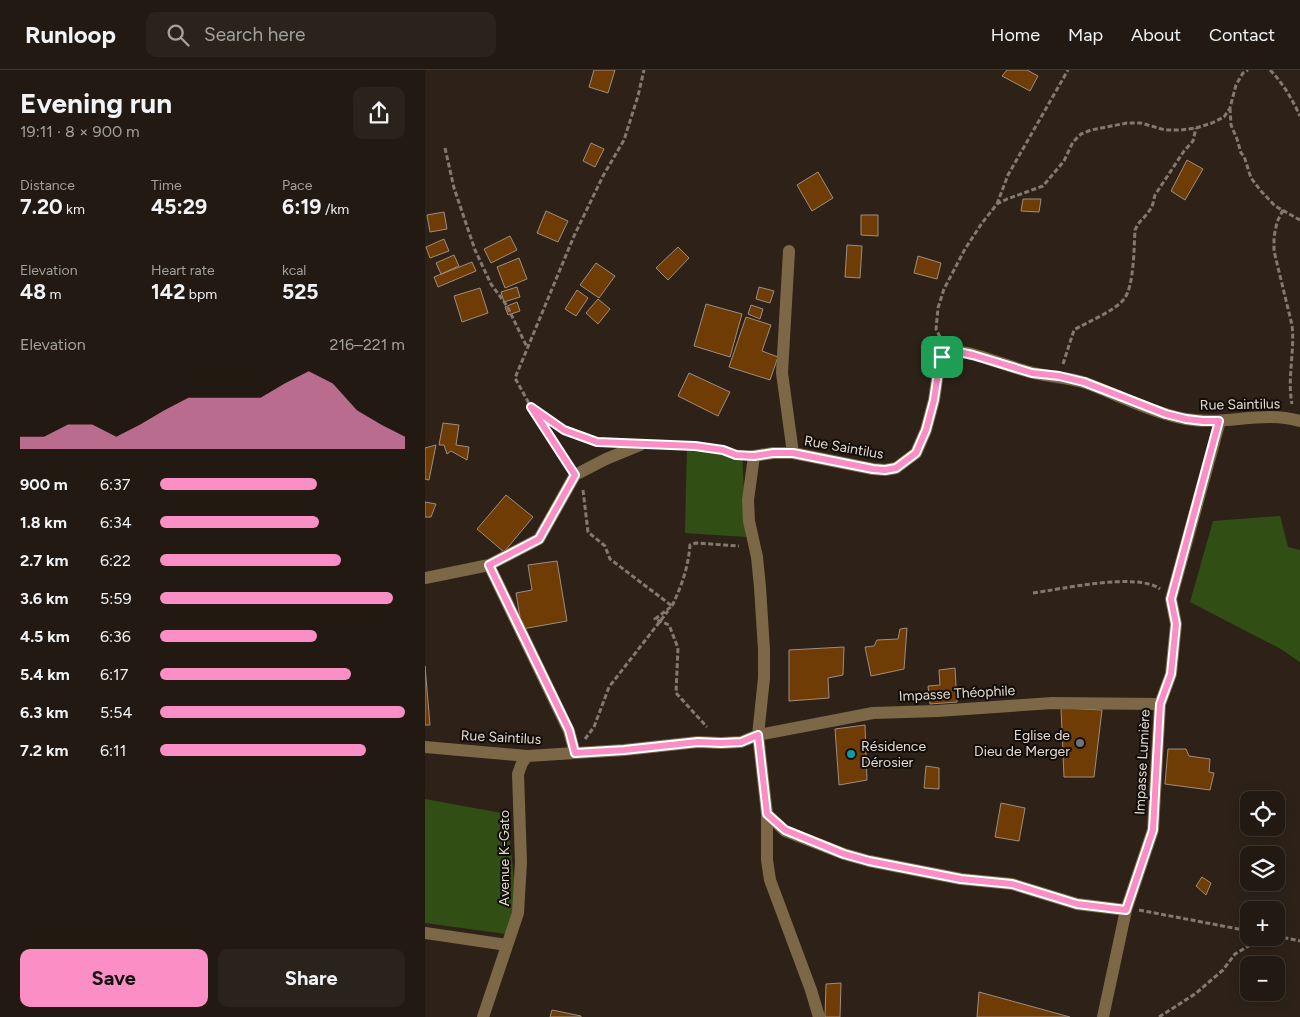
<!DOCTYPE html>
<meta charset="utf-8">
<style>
:root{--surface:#221a12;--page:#2a231b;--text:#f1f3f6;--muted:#a2a19f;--line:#3f3832;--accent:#fb8fc5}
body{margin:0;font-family:Figtree,sans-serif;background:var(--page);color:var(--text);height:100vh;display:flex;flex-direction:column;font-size:19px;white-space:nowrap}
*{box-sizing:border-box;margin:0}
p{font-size:16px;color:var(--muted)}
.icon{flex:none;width:28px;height:28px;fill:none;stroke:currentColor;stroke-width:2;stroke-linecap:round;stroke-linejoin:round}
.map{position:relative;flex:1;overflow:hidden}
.drawer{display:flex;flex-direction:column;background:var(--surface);width:425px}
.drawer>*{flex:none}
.fabs{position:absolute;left:815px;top:721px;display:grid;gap:10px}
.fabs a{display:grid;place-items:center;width:45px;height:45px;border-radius:10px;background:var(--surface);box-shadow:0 2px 12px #0003,0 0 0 1px var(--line);font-size:25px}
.pin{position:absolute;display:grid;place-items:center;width:42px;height:42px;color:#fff;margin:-21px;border-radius:10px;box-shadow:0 2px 8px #0006}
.round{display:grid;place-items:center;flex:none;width:52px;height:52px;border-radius:10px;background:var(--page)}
.summary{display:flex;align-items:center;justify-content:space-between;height:85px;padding:0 20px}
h1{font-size:28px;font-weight:700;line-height:38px}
.stats{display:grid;grid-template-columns:repeat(3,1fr);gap:8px;height:85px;padding:5px 20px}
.stats div{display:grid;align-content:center}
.stats b{font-size:21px;font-weight:700}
.stats small{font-size:14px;font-weight:400}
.stats p{font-size:14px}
.chart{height:140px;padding:10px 20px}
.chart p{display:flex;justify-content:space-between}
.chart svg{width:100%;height:90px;margin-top:5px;fill:var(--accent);opacity:.7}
.primary-button{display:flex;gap:10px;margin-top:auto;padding:10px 20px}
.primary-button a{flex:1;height:58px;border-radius:10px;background:var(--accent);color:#111;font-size:20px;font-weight:700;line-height:58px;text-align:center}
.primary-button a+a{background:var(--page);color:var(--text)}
ul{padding:0 20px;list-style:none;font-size:16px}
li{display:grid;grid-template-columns:80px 60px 1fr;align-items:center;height:38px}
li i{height:12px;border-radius:6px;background:var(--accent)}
header{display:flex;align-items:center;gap:30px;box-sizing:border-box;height:70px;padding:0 25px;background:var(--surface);border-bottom:1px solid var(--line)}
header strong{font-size:24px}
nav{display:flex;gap:28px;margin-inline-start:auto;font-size:18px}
.search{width:350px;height:45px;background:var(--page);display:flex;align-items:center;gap:12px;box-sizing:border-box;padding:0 18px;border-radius:10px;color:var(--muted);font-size:19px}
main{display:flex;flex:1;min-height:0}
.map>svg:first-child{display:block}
.green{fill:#314f15}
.building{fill:#703c05;stroke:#9d8d81}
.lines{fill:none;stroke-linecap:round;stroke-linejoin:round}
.path{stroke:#837971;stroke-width:3;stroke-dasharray:5 2.5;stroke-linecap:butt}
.minor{stroke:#7c6847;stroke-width:12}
.route-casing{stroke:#fff;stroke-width:10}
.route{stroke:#fb8fc5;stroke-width:6}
.worship-dot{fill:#6b7280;stroke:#120d08;stroke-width:2}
.culture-dot{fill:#0f9aa8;stroke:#120d08;stroke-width:2}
.labels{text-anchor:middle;stroke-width:4;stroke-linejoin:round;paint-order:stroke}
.street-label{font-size:14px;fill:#e3dbd4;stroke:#120d08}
.poi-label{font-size:14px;fill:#e3dbd4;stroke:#120d08;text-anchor:end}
</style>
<header>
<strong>Runloop</strong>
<div class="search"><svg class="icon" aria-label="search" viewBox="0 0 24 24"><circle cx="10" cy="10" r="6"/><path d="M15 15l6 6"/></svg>Search here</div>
<nav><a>Home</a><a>Map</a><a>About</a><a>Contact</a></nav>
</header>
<main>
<section class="drawer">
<div class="summary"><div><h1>Evening run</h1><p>19:11 · 8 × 900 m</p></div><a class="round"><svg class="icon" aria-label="share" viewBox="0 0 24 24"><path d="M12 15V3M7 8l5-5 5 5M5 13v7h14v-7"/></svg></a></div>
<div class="stats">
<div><p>Distance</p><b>7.20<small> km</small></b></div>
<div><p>Time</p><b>45:29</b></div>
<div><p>Pace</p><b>6:19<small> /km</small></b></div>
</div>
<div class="stats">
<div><p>Elevation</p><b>48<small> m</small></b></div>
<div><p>Heart rate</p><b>142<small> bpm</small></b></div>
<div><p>kcal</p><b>525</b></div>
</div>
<div class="chart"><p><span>Elevation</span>216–221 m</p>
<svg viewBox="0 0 160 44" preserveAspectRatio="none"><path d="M0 44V38L10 38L20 32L30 32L40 38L50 32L60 25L70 19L80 19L90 19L100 19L110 12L120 6L130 12L140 25L150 32L160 38V44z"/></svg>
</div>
<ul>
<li><b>900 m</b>6:37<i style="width:64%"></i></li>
<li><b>1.8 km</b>6:34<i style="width:65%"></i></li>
<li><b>2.7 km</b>6:22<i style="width:74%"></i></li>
<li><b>3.6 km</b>5:59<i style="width:95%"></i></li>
<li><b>4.5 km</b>6:36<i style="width:64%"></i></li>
<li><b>5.4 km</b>6:17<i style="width:78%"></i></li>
<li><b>6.3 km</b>5:54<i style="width:100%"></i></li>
<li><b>7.2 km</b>6:11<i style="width:84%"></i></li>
</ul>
<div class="primary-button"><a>Save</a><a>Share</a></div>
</section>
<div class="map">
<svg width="875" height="947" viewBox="0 0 875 947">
<rect width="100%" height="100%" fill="#2e2218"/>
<path class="green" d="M262 376 317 380 321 467 260 463Z
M855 446 863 477 875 480V592L854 578 765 532 788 451Z
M0 729 82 744 91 828 81 864 0 853Z"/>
<path class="building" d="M169 0H190L183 23 164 17Z
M582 0H602L613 6 605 21 577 6Z
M166 73 179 79 170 97 158 91Z
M762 90 778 99 760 130 746 121Z
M393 102 408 128 387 141 372 115Z
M598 129H616L614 142 596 141Z
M121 141 143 151 133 172 112 163Z
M19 142 22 159 5 162 2 145Z
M436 145H453V166L436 165Z
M85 166 92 180 66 193 59 179Z
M19 169 24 181 5 188 1 177Z
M422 175 437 176 435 208 420 207Z
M253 177 264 188 243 210 231 198Z
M29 185 34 196 16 204 11 193Z
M493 186 516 193 512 209 489 203Z
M94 188 102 209 80 218 72 197Z
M47 192 51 201 13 217 9 207Z
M171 193 190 206 174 228 155 215Z
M92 217 95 227 79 232 76 222Z
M334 217 349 221 345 233 331 229Z
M55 218 63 243 37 252 29 226Z
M152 220 163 228 151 246 140 239Z
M173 229 185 239 173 254 161 243Z
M92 232 95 241 83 245 80 237Z
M281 234 317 244 305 287 269 276Z
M326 235 338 239 335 249 323 244Z
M321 247 346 255 337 281 353 287 345 310 304 297Z
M264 303 305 322 293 346 253 326Z
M18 353 34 355 31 375 44 377 42 390 26 381 22 384 19 375H14Z
M11 375 4 410 0 409V378Z
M81 425 108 447 79 482 52 459Z
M0 432 11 434 6 447H0Z
M132 491 142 551 97 559 91 523 107 520 103 495Z
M482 558 479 599 446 606 440 577 449 576 452 570 473 569 475 559Z
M419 577 418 605 403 608 404 628 364 631V580Z
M0 596 5 655H0Z
M530 598 532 632 505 634 503 616 515 615 514 600Z
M636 638 677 640 669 707H639Z
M440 655 442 710 414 715 410 659Z
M743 679H761L764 686 785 689 784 702 789 703 785 720 740 714Z
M501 696 514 698V719L499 718Z
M576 733 600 738 594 771 570 767Z
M777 807 786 813 781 825 771 816Z
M416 913 415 947H400L401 914Z
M554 922 645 947H552Z
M127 940 156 946V947H125Z"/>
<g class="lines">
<path class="path" d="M845 0C858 13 867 29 875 46
M805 38 806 55 812 69 816 83 819 86 826 108 836 121 850 136 875 150
M20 78 29 118 50 180 66 214 82 236 102 277
M572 134 583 105 643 0
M858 140 852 152 849 167V181L867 255C870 281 862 308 867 334
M515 267 511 259 513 238 519 219 540 179 557 153 572 134 582 129 618 116 639 91 648 72 656 64 666 60 702 53H716L740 60H756L771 58 787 53 799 47 805 38 811 15 818 3 823 0
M638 294 649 260C662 252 690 241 699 229 709 217 709 177 710 160L713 154 722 144 727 137 730 125 759 81 768 71 771 58
M108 339 142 393
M182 373 172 372 139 359 106 337 90 308 149 166 178 106 199 70 213 26 219 0
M228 375C248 376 268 376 288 379 298 380 306 384 316 385
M158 420 163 462 180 476 185 489 247 536 230 549 244 555 253 578 251 623 282 657
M608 523C637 519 712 502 735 519
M247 536C257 515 263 498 265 475L271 473 314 476
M160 669 169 657 184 617 243 541
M714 840 824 861
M851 866 875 871
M734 947 770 924 798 900 810 884 837 868"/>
<path class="minor" d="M364 181 357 303 368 383
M64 495 114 469 150 405 181 389 215 375
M0 508 64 495 144 661 150 683
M0 677 102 686 199 680 273 672 296 673 316 672 333 665 339 608V580L335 517 332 487 324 451 323 430 329 386 348 383H368L448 399 460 400 471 398 491 383 501 360 509 330 513 303 520 279C530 281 540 282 550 285 568 290 586 297 605 302 623 307 642 307 661 313 693 325 728 343 761 349 799 356 838 340 875 351
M342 744V790L345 810 386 920 394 947
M701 840 652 834 587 814 536 809 444 791 419 784 360 761 342 744 333 665 448 643 512 641 627 633 735 634
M0 863 82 875
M58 947 93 843 96 792 93 704 97 693 102 686
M678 947 701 840 728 760 735 634 746 604 751 554 746 529 795 351"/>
</g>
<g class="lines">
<g class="route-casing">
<path id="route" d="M520 279 548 285 607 303 634 306 659 312 741 344 761 349 778 351H794L746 529 751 554 746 604 735 634 728 760 701 840 652 834 587 814 536 809 444 791 419 784 360 760 342 744 333 665 316 672 296 673 273 672 199 680 150 683 144 660 64 495 114 469 150 405 106 337 139 360 172 372 270 376 298 380 311 385 329 386 348 383H368L448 399 460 400 471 398 491 383 501 360 509 330 513 303Z"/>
</g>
<use href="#route" class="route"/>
</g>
<circle class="worship-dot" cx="655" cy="673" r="5"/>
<circle class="culture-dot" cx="426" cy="684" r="5"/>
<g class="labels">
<g class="street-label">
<text transform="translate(815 334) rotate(-1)" y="5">Rue Saintilus</text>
<text transform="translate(419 377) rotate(10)" y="5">Rue Saintilus</text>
<text transform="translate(532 623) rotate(-3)" y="5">Impasse Théophile</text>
<text transform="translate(76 667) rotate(3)" y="5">Rue Saintilus</text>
<text transform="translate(717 692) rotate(-87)" y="5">Impasse Lumière</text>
<text transform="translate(79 788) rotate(-90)" y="5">Avenue K-Gato</text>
</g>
<g class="poi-label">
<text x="645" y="670">Eglise de<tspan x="645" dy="16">Dieu de Merger</tspan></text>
<text x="436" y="681" text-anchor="start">Résidence<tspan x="436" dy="16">Dérosier</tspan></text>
</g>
</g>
</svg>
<div class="fabs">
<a><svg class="icon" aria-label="locate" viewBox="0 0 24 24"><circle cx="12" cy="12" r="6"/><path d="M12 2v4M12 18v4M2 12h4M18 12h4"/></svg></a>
<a><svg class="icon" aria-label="layers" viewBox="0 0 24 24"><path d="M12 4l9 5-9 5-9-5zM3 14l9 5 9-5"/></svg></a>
<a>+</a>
<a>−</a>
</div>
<div class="pin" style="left:517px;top:287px;background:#1e9e55"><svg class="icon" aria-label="arrive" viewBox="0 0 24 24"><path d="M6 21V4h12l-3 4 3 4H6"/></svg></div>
</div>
</main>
